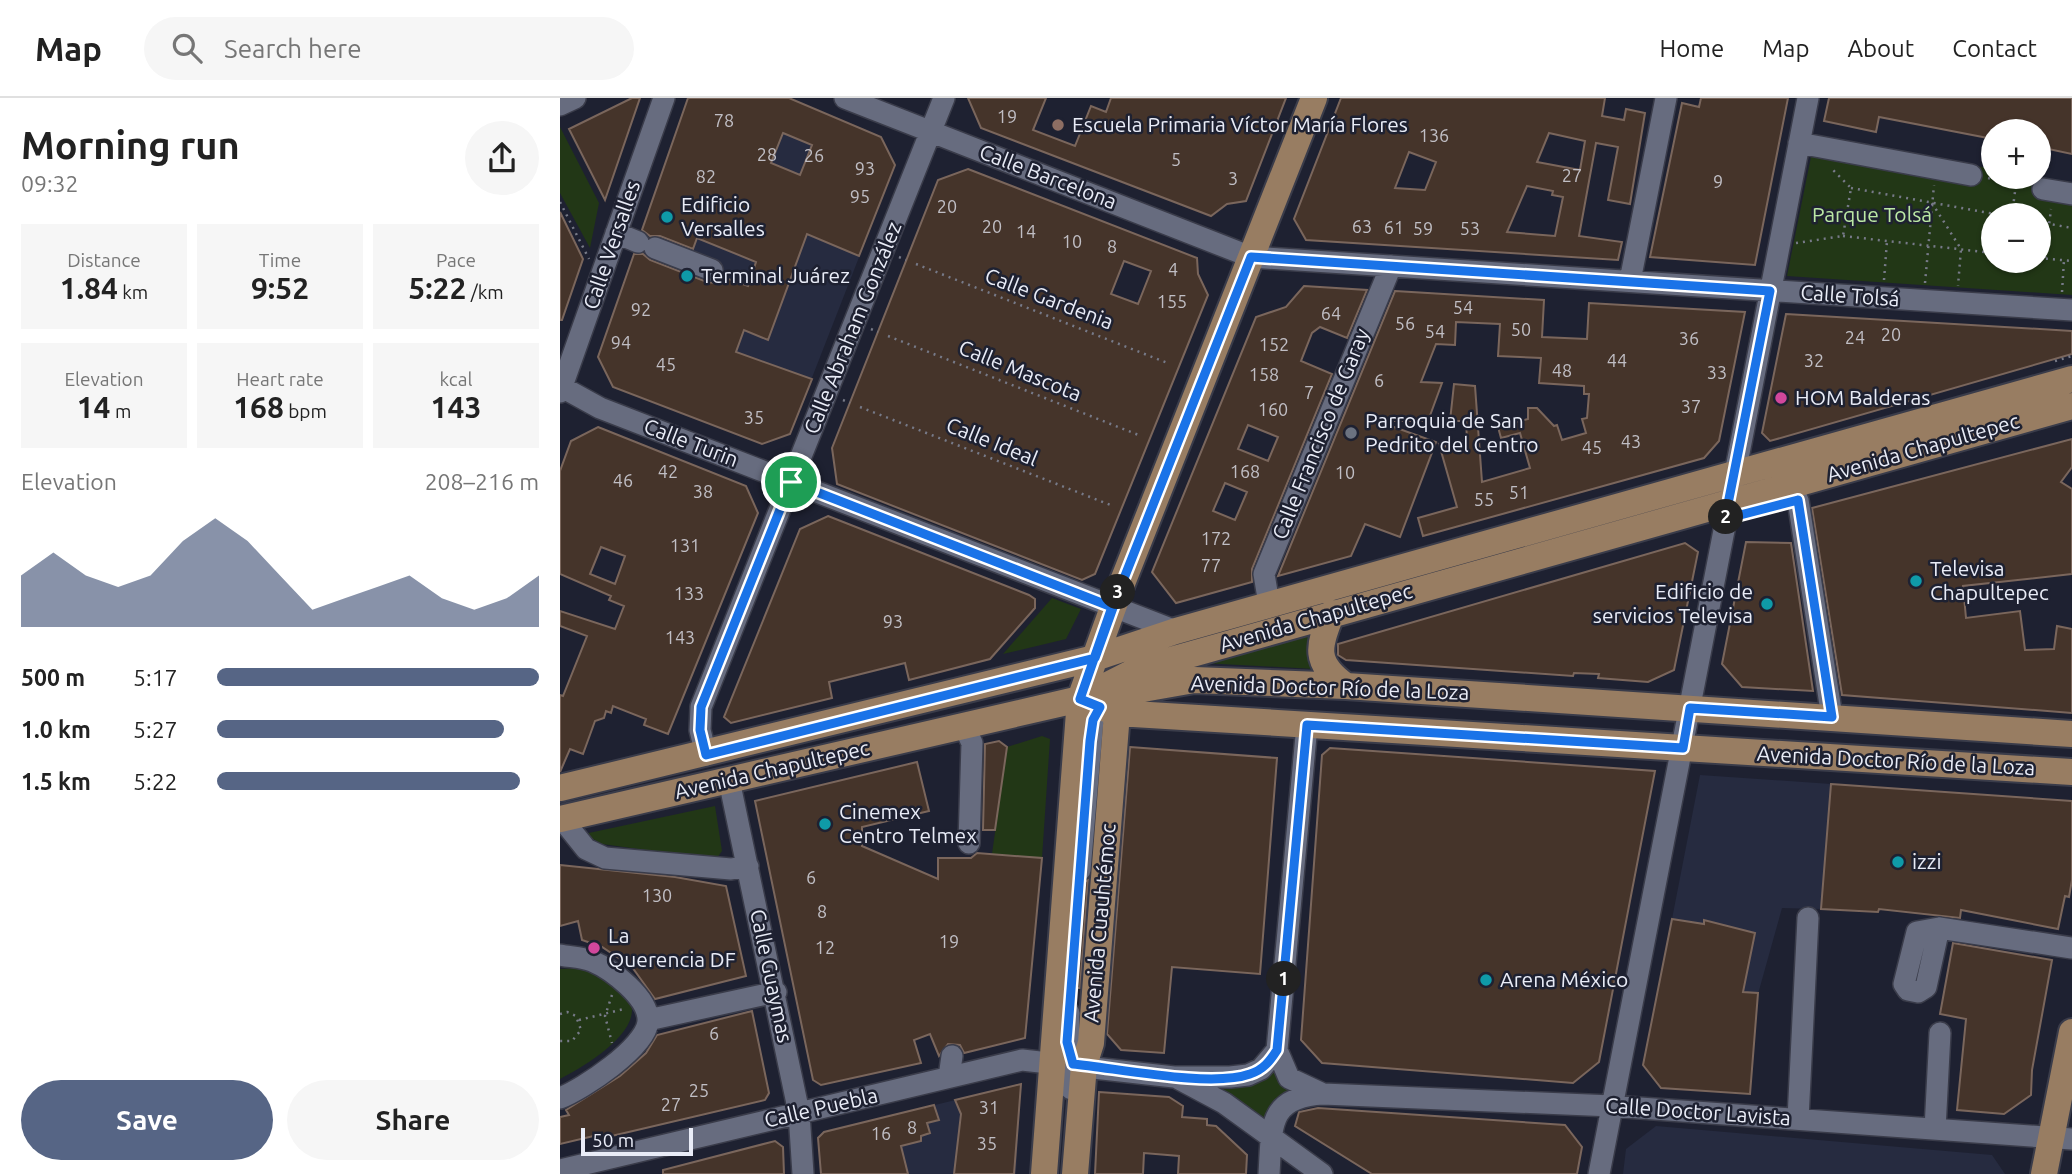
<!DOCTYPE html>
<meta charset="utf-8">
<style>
:root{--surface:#fff;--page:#f6f6f6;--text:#222;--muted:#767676;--line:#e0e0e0;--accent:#566585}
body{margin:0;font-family:Ubuntu,sans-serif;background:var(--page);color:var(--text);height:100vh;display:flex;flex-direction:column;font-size:26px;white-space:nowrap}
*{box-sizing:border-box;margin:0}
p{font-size:23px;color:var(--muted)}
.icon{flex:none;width:38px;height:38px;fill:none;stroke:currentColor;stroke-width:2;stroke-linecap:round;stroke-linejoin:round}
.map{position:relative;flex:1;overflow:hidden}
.details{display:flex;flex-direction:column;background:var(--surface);width:560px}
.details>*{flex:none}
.controls{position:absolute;left:1421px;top:21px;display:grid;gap:14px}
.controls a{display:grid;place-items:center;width:70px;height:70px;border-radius:50%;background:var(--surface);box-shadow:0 2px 5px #0004;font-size:35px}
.scale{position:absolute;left:21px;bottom:18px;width:112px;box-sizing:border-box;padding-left:7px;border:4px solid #e9ecf7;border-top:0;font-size:19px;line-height:24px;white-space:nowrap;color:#e9ecf7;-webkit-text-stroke:5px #1e2131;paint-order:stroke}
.pin{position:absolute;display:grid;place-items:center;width:60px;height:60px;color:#fff;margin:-30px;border:4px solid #fff;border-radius:50%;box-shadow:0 2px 7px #0007}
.km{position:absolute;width:35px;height:35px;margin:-18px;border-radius:50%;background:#222;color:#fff;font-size:19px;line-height:35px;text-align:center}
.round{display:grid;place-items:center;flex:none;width:74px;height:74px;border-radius:37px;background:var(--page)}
.summary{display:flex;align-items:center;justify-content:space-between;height:119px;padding:0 21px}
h1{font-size:38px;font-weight:700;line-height:52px}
.figures{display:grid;grid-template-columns:repeat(3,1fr);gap:10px;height:119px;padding:7px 21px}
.figures div{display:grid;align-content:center;border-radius:0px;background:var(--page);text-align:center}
.figures b{font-size:30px;font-weight:700}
.figures small{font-size:19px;font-weight:400}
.figures p{font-size:19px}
.chart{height:196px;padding:14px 21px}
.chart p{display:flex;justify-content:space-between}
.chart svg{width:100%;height:126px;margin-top:7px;fill:var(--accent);opacity:.7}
.button{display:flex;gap:14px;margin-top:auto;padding:14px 21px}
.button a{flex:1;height:80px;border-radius:42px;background:var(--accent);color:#fff;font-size:28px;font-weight:700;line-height:80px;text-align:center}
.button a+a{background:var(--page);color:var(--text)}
ul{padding:0 21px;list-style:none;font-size:23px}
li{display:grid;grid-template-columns:112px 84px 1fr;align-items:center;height:52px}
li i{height:18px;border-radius:9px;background:var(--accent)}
header{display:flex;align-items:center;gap:42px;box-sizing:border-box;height:98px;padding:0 35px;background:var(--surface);border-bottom:2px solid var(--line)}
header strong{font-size:33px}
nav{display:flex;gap:38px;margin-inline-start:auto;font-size:24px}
.search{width:490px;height:63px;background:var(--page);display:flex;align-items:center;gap:18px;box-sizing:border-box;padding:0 24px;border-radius:38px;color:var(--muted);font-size:26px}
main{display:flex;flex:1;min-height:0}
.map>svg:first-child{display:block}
.built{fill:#262b40}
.green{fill:#223716;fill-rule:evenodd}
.building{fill:#45342a;stroke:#7a665c;stroke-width:2;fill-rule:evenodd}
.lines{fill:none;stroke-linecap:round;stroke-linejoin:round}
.minor-casing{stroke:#3a3c4a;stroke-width:24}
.major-casing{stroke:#3a3c4a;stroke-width:30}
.path{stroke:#777a88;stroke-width:2.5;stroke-dasharray:2 5;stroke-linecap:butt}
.minor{stroke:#676c7f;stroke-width:21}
.major{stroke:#987d62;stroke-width:26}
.route-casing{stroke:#fff;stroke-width:14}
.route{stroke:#1a73e8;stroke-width:9}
.education-dot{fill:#8d6e63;stroke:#1e2131;stroke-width:2.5}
.culture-dot{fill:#0f9aa8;stroke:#1e2131;stroke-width:2.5}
.hotel-dot{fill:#d1479c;stroke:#1e2131;stroke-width:2.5}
.worship-dot{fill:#6b7280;stroke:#1e2131;stroke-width:2.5}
.labels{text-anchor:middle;stroke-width:5;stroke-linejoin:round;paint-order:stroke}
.number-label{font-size:18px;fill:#c0bec4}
.poi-label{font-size:21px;fill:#e9ecf7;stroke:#1e2131;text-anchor:start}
.street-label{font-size:21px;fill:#e9ecf7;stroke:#1e2131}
.park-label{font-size:21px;fill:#bbe8a5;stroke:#1e2131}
</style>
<header>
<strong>Map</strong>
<div class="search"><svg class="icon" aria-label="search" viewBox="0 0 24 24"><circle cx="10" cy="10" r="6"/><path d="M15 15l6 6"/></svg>Search here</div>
<nav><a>Home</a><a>Map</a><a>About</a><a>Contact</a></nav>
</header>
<main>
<section class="details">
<div class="summary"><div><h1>Morning run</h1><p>09:32</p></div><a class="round"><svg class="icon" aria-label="share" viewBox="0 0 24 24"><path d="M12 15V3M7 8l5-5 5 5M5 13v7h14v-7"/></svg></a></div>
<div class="figures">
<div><p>Distance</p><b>1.84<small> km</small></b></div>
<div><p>Time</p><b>9:52</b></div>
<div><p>Pace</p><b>5:22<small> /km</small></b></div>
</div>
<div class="figures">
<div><p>Elevation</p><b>14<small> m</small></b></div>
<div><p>Heart rate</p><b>168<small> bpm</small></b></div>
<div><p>kcal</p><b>143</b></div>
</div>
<div class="chart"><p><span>Elevation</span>208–216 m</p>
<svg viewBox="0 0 160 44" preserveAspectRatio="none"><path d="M0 44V26L10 18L20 26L30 30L40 26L50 14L60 6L70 14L80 26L90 38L100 34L110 30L120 26L130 34L140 38L150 34L160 26V44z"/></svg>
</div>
<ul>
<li><b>500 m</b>5:17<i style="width:100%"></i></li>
<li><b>1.0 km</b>5:27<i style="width:89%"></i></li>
<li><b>1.5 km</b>5:22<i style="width:94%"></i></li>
</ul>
<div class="button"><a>Save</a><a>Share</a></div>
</section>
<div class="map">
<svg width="1512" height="1076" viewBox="0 0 1512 1076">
<rect width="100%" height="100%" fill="#1e2131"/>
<path class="built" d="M128 0H229L321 39 335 67 230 336 202 346 53 289 38 259Z
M1140 677 1271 686 1261 811 1222 810 1198 896 1183 894 1194 835 1145 822 1144 826 1112 821Z
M461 986 456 1076H261L258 1040 264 1034Z
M1096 1028 1432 1057 1445 1076H1063L1066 1051Z"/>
<path class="green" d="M0 29 39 105 30 150 0 95Z
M1255 39 1433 71V79H1476L1512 85V197L1227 178ZM1433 117H1479V163H1433Z
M492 500 521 511 506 541 443 556Z
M753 534 755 571 642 565Z
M482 638 490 641 482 760 432 756 447 649Z
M155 708 162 753 157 760 151 761 42 746 24 736Z
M19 870C33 872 42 877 54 885 107 920 29 966 0 981V871Z
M715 965 719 980 732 994 705 1020 655 988Z"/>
<path class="building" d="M72 0H80L45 102 9 31Z
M128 0H229L321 39 335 67 299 158 247 136 208 242 184 232 176 254 252 281 230 336 202 346 53 289 38 259 74 156H83L90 162 147 184 155 185 163 179 188 188 196 164 137 140 133 151 100 138H90L82 132ZM223 35 252 47 240 77 211 65Z
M408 0H486L473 32 515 48 531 8 546 14 551 0H726L686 103 667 106 651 118 421 30Z
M781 0H1045L1042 18 1064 22 1066 11 1085 15 1070 106 1048 102 1058 49 1036 45 1019 138 1062 144 1058 162 746 142 734 121ZM989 35 1025 43 1020 72 977 64ZM849 54 876 64 865 92 835 90ZM967 88 993 93 992 97 1003 99 995 138 947 134Z
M1141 0H1228L1195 167 1090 159 1122 5 1139 9Z
M1269 0H1512V56L1479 49V33H1433V41L1319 19 1316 34 1264 23Z
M408 71 637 160 638 176 648 197 535 476 522 482 277 386 272 350 378 82ZM564 163 591 173 578 206 551 196Z
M0 114 23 161 2 222H0Z
M744 188 807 192 787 240 760 229 752 235 741 263 772 276 692 471V484L616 505 592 474 696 219 726 209ZM688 327 718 339 708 363 678 351ZM665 385 687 394 675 422 653 413Z
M835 193 984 202 982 239 1027 241 1029 205 1185 214 1159 343 1144 360 863 438 858 420 897 409 879 346 888 349 907 342 906 323H890L894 286 915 288 922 384 970 370 960 335 941 340 938 329 968 321V310H977L994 328 997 327 1002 342 1026 335 1022 321 1027 320 1029 296H1024V288L979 285 981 260 938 258 940 226 896 224 895 247 876 246 861 284 882 285 868 323H817L876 344 840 439 805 426 791 458 718 478Z
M1226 216 1512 233V256L1210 343 1202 335Z
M38 329 186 388 198 415 108 636 84 627 86 621 53 608 51 615 46 613 44 620 35 623 23 656 10 651 0 674V597L3 598 27 538 0 528V513L55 531 64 508 49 502 51 498 0 476V373L11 343ZM41 449 65 458 55 486 30 476Z
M1512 341V369L1501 384 1512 391V476L1403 488 1406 520 1460 513 1465 552 1494 551 1497 528 1512 531V615L1282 597 1252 410Z
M268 418 469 497 475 501V510L430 561 349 582 345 565 269 584 272 600 171 625 164 619 240 431Z
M1186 444 1231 445 1253 593 1182 589 1162 566Z
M1125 445 1138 454 1114 572 1088 584 1038 580 1039 576 1014 575 1013 578 786 562 778 557V546Z
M439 643 447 649 435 732H423L425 646Z
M570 649 717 660 700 876 612 869 604 955 561 952 547 936Z
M770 650 1095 673 1039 964 1013 985 762 965 741 942 762 657Z
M357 664 369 713 302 729V748L378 781V760H411L417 755 482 760 465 940 404 955 400 947 388 946 379 958 370 936 354 942 361 965 261 987 253 982 195 703Z
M1271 686 1512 703V782L1509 799 1505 798 1498 831 1401 812 1400 820 1319 811 1318 814 1261 811Z
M0 767 115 779 166 788 186 878 95 901 72 869 42 849 22 842 18 823 0 828Z
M528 782 520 890H514L522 785Z
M1112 821 1144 826V822L1195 835 1183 894 1198 895 1190 996 1101 990 1083 967Z
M1393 845 1492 862 1472 972 1471 997 1444 1016 1397 1012 1406 921 1380 916Z
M192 913 209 995 205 1002 43 1040 42 1036 0 1046V1019L9 1017 6 1012 60 978 86 955 97 937Z
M461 986 454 1076H394L401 1016 395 1002Z
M539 994 609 999 623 1008 622 1019 647 1021V1027L656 1028 687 1057 686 1076H618L619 1058 584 1055 583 1076H535Z
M374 1007 379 1022 367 1025 370 1035 361 1038V1043L341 1048 348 1076H261L258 1040 264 1034Z
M758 1010 1005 1027 1022 1049 1017 1076H812L735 1028 739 1014Z
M215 1043 223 1049 224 1076H103V1072Z"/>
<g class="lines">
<g class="minor-casing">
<path id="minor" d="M285 0 691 159 1512 212
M0 7 15 0
M1239 45 1411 77
M1483 91 1512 96
M56 135 78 144
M95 150 152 172
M1070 183 1106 0
M0 288 40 310 616 533
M0 294 104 0
M1238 402 1272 619
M709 506 704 476 831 168
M747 627 717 952 729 980 761 995
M404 628 412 645 409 745
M146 657 140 632 141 609 384 0
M169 682 239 1015 243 1076
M2 721 26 751 45 760 171 771 188 768
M520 772 533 622 550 597
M1379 830 1366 889 1358 894 1348 892 1344 886 1357 834 1379 830 1512 850
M0 857C10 859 22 859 32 863 51 871 90 900 88 924 85 950 23 991 0 1000
M509 915C507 942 513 965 511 991
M88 922 216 894
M389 979 392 958
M619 981 664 1005 762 1076
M1238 1021 1248 820
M1375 1031 1380 935
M0 1072 462 962 614 979H670L688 977 701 971 717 952
M709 1076C712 1030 707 999 763 996L1052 1008 1512 1041
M1039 1076 1248 0"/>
</g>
<g class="major-casing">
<path id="major" d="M772 515C758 548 753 565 786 588
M543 598 634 582 786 588 1512 636
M520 601 557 615 1512 674
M0 690 535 560 616 533 1512 281
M0 721 520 601 579 571 1512 308
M484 1076 520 601 559 493 754 0
M515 1076 524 967 531 945 557 615
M1484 1076 1512 934"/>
</g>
<path class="path" d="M1428 80 1466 88
M1291 90 1440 117
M0 104 29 161
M1372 105 1401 151 1398 188
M1452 117 1456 86
M1479 124 1512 130
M1283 138 1433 155
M1236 145 1283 138 1291 90 1272 71
M339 159 346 162
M1479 160 1512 163
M1485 160 1491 111
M356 166 610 266
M1324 182 1327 143
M1365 185 1374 87
M1502 194 1504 162
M311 231 318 234
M328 238 581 338
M1495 263 1512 258
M283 302 290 305
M300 309 553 408
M52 897 45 918 52 945
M0 916 7 914 16 918 21 932 12 943H0
M19 922 64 911"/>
<use href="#minor" class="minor"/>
<use href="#major" class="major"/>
</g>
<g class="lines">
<g class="route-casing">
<path id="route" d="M231 384 552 509 520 601 540 609 533 622 530 643 507 944 513 966C556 970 651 990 690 976 703 972 710 963 717 952L747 627 1123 650 1130 610 1272 619 1238 402 1165 421 1210 193 691 159 559 493 535 560 146 657 140 632 141 609 231 384"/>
</g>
<use href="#route" class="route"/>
</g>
<circle class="education-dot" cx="498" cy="27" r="7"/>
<g class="culture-dot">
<circle cx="107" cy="119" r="7"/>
<circle cx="127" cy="178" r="7"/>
<circle cx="1356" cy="483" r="7"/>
<circle cx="1207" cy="506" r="7"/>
<circle cx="265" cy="726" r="7"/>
<circle cx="1338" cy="764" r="7"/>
<circle cx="926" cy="882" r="7"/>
</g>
<g class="hotel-dot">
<circle cx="1221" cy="300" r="7"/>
<circle cx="34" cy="850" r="7"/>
</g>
<circle class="worship-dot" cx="791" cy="335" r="7"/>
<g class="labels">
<g class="number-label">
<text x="447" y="25">19</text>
<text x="164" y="29">78</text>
<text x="874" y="44">136</text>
<text x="207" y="63">28</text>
<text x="254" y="64">26</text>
<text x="616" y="68">5</text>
<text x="305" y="77">93</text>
<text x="1012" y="84">27</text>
<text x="146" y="85">82</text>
<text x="673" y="87">3</text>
<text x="1158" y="90">9</text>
<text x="300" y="105">95</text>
<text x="387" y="115">20</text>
<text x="432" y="135">20</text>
<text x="802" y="135">63</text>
<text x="834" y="136">61</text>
<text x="863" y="137">59</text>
<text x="910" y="137">53</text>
<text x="466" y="140">14</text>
<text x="512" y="150">10</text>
<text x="552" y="155">8</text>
<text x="613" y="178">4</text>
<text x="612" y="210">155</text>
<text x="903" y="216">54</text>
<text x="81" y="218">92</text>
<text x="771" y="222">64</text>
<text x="845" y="232">56</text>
<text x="961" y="238">50</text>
<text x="875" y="240">54</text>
<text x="1331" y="243">20</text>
<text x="1295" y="246">24</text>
<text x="1129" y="247">36</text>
<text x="61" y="251">94</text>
<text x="714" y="253">152</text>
<text x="1057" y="269">44</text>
<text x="1254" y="269">32</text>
<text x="106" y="273">45</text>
<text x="1002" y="279">48</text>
<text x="1157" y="281">33</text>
<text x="704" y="283">158</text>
<text x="819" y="289">6</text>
<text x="749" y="301">7</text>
<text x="1131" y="315">37</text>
<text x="713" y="318">160</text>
<text x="194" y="326">35</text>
<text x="1071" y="350">43</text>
<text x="1032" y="356">45</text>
<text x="108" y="380">42</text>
<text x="685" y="380">168</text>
<text x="785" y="381">10</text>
<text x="63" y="389">46</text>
<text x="143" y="400">38</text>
<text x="959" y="401">51</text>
<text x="924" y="408">55</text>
<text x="656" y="447">172</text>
<text x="125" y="454">131</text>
<text x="651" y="474">77</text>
<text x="129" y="502">133</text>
<text x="333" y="530">93</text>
<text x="120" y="546">143</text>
<text x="251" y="786">6</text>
<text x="97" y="804">130</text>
<text x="262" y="820">8</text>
<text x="389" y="850">19</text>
<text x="265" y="856">12</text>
<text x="154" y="942">6</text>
<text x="139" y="999">25</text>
<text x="111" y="1013">27</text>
<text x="429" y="1016">31</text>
<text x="352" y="1036">8</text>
<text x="321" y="1042">16</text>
<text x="427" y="1052">35</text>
</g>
<g class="poi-label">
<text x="512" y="34">Escuela Primaria Víctor María Flores</text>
<text x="121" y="114">Edificio<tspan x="121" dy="24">Versalles</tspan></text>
<text x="141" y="185">Terminal Juárez</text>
<text x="1235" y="307">HOM Balderas</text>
<text x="805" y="330">Parroquia de San<tspan x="805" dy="24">Pedrito del Centro</tspan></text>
<text x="1370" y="478">Televisa<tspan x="1370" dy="24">Chapultepec</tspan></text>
<text x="1193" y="501" text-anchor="end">Edificio de<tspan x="1193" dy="24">servicios Televisa</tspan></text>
<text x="279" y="721">Cinemex<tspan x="279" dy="24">Centro Telmex</tspan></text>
<text x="1352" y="771">izzi</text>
<text x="48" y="845">La<tspan x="48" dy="24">Querencia DF</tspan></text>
<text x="940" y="889">Arena México</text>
</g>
<g class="street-label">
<text transform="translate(488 79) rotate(21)" y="7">Calle Barcelona</text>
<text transform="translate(52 147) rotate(-71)" y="7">Calle Versalles</text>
<text transform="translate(1290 198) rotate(4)" y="7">Calle Tolsá</text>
<text transform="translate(489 201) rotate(21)" y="7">Calle Gardenia</text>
<text transform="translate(293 230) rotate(-68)" y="7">Calle Abraham González</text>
<text transform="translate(460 273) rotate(22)" y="7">Calle Mascota</text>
<text transform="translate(761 336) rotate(-68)" y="7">Calle Francisco de Garay</text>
<text transform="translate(432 344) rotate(22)" y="7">Calle Ideal</text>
<text transform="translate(131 345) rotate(21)" y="7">Calle Turin</text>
<text transform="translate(1363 350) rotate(-16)" y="7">Avenida Chapultepec</text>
<text transform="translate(756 520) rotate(-16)" y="7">Avenida Chapultepec</text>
<text transform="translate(770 590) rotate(2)" y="7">Avenida Doctor Río de la Loza</text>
<text transform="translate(1336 663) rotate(3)" y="7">Avenida Doctor Río de la Loza</text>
<text transform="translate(212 672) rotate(-13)" y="7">Avenida Chapultepec</text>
<text transform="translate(540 825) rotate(-85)" y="7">Avenida Cuauhtémoc</text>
<text transform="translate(211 878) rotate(78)" y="7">Calle Guaymas</text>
<text transform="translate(261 1010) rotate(-13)" y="7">Calle Puebla</text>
<text transform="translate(1138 1014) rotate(4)" y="7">Calle Doctor Lavista</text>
</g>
<g class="park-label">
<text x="1312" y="124">Parque Tolsá</text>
</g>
</g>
</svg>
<div class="controls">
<a>+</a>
<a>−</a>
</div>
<div class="scale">50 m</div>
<div class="pin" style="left:231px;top:384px;background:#1e9e55"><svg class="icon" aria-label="arrive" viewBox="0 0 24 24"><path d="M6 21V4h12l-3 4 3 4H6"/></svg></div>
<b class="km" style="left:724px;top:881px">1</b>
<b class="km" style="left:1166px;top:419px">2</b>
<b class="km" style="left:558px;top:494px">3</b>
</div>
</main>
